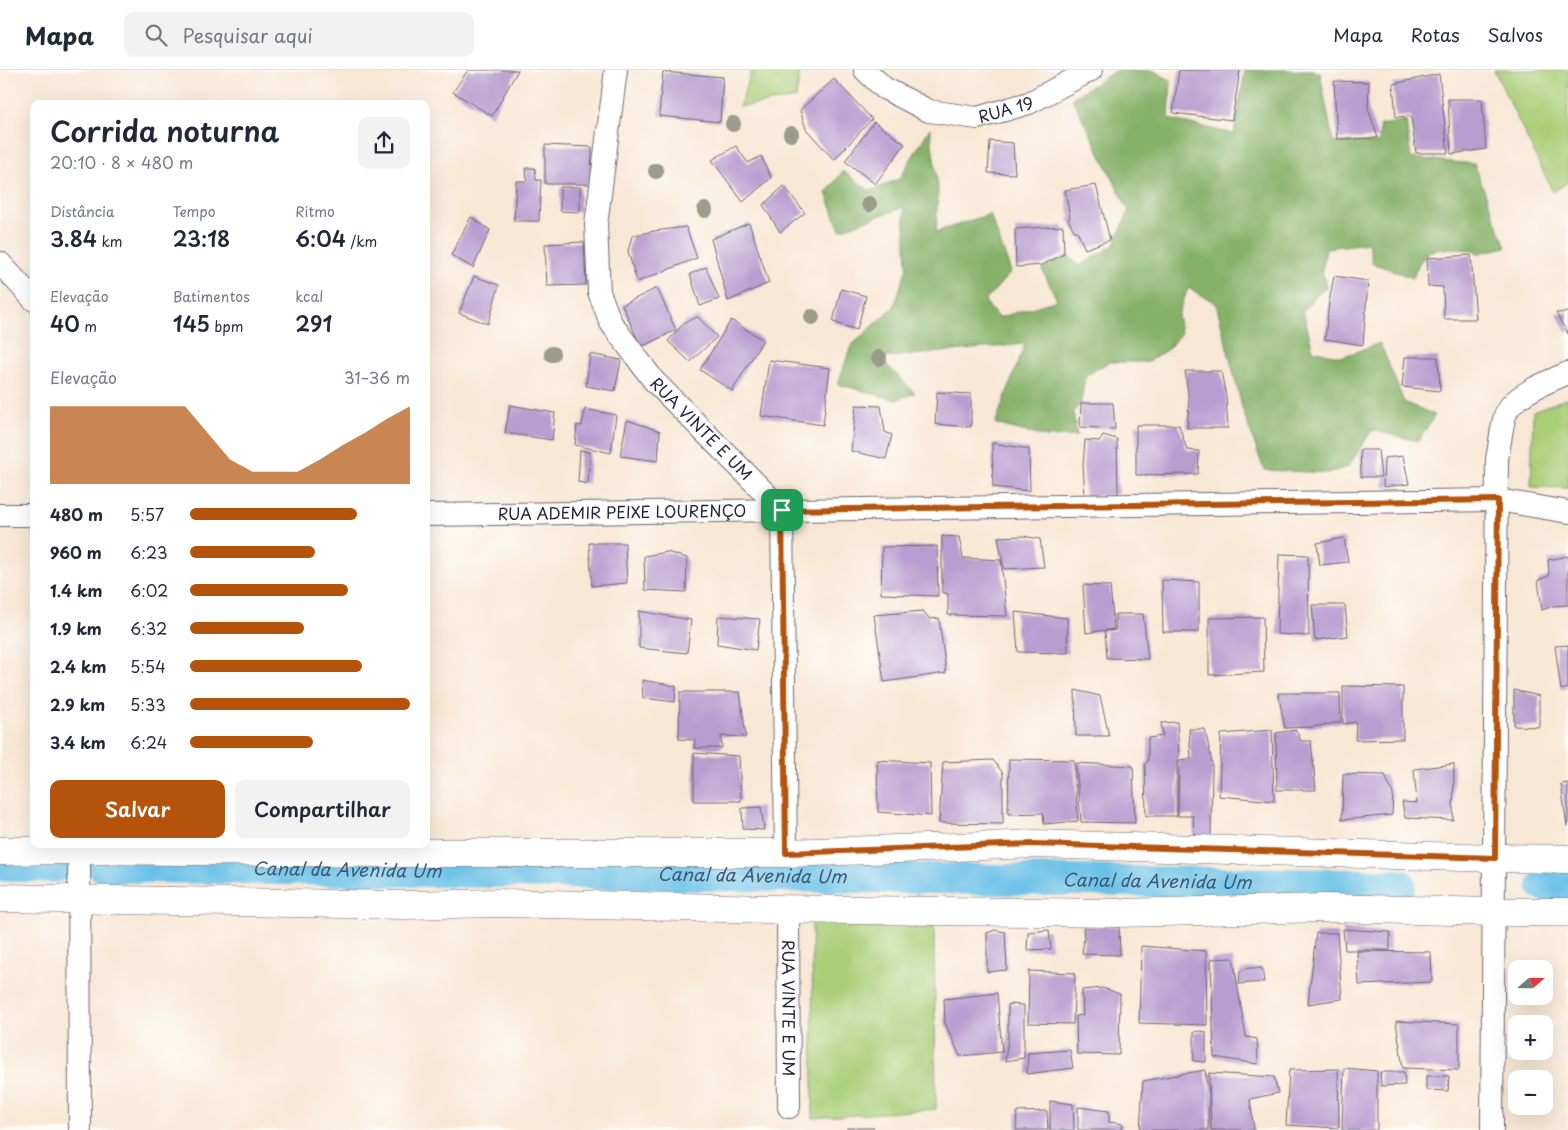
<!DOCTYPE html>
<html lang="pt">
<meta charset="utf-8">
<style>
:root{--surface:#fff;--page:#f2f2f3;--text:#1f2937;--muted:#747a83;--line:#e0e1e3;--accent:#b45309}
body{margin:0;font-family:"Playpen Sans",sans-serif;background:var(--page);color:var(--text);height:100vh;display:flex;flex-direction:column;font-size:19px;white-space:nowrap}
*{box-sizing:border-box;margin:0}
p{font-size:16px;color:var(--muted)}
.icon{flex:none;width:28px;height:28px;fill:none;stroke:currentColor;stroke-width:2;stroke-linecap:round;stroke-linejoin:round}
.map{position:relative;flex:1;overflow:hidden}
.details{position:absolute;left:30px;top:30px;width:400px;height:748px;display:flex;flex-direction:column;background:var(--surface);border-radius:10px;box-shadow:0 5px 20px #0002}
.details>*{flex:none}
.needle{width:32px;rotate:70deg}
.buttons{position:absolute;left:1508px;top:890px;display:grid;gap:10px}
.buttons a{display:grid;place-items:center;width:45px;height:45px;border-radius:10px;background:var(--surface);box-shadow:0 5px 20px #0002;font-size:25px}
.pin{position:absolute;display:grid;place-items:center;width:42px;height:42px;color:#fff;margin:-21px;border-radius:10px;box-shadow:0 2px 8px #0006}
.round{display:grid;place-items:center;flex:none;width:52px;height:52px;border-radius:10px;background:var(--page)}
.head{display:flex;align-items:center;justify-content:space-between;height:85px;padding:0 20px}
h1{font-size:28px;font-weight:600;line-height:38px}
.figures{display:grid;grid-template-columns:repeat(3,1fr);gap:8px;height:85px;padding:5px 20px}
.figures div{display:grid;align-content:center}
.figures b{font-size:21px;font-weight:600}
.figures small{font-size:14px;font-weight:400}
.figures p{font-size:14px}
.chart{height:140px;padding:10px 20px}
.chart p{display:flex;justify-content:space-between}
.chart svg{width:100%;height:90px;margin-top:5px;fill:var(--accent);opacity:.7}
.button{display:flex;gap:10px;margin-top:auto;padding:10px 20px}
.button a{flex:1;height:58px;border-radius:10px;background:var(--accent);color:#fff;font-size:20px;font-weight:600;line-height:58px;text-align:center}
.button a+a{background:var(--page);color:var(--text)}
ul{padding:0 20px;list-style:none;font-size:16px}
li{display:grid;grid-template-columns:80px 60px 1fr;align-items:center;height:38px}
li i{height:12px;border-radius:6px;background:var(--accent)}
header{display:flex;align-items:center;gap:30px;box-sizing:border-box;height:70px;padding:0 25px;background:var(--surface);border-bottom:1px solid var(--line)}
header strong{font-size:24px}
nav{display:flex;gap:28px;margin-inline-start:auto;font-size:18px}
.search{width:350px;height:45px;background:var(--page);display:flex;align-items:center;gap:12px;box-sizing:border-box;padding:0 18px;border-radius:10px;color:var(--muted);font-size:19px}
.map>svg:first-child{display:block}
.green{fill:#a9ce77;stroke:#667859}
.forest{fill:#86b168;stroke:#546a52}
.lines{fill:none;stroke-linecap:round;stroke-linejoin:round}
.canal{stroke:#6bc1e8;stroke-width:31}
.building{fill:#b79dd0}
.minor-casing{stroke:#6d6771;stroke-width:24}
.tertiary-casing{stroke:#6d6771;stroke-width:29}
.minor{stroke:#fff;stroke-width:22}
.tertiary{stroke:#fff;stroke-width:28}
.tree{fill:#9c9c8b}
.route-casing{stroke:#fff;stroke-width:10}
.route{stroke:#b45309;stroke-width:6}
.labels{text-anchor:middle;stroke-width:5;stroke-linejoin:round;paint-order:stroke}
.street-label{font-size:16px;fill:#22223b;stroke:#fdfcf7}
.water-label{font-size:18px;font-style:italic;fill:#3c5a78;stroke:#fdfcf7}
</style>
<header>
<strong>Mapa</strong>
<div class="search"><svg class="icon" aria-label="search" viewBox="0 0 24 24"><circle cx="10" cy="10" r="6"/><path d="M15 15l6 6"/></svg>Pesquisar aqui</div>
<nav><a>Mapa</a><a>Rotas</a><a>Salvos</a></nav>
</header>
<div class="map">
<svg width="1568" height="1060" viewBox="0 0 1568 1060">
<rect width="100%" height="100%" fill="#fdfcf7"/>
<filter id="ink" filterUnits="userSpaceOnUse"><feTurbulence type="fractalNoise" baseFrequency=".02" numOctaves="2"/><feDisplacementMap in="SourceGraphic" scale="10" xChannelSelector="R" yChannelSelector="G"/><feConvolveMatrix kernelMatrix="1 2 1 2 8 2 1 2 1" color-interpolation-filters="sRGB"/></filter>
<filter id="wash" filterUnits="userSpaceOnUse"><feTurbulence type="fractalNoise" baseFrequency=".0096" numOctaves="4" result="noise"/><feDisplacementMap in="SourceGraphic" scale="20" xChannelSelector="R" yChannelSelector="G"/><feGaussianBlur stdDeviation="1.12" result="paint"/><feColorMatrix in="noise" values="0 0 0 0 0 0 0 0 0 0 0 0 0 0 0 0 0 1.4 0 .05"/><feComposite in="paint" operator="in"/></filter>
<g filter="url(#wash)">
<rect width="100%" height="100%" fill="#f8e7d4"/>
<path class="green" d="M752 0H800L796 28 739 37Z
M1494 0H1568V112L1553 122Z
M1568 328V418L1531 417 1533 341Z
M812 851 934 856 936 1039 813 1048Z"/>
<path class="forest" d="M1117 0 1155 1 1171 11 1169 49 1234 64 1245 0H1313L1320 3 1333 72 1379 73 1380 55 1406 51 1411 88 1474 94 1506 177 1479 183 1470 180 1450 178 1430 181 1419 193 1413 208 1372 193 1369 173 1326 178 1322 201 1327 218 1317 224 1303 241 1313 280 1341 287 1380 273 1404 332 1435 345 1418 371 1372 360 1348 397 1327 403 1264 400 1243 341 1216 233 1188 218 1178 245 1181 263 1168 279 1147 292H1109L1085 306 1081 333 1073 342 1077 366 1046 367 995 354 1025 274 880 288 915 323 896 330 838 314 851 276 894 237 907 197 904 137 840 160 826 123 843 101 870 121 899 109 930 58 938 118 936 162 990 144 1011 202 985 231 998 248 1057 230 1042 199 1068 185 1079 196 1114 175 1129 141 1072 28Z"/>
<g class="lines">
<g class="canal">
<path d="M0 796 55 797"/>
<path id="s1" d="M103 797 1401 815"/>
<path d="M1543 816H1568"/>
</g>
</g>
<g id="blocks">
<path class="building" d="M468 0H518L492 46 453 22Z
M1179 0H1240L1232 50 1173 43Z
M663 2 723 7 720 52 659 46Z
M1439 4 1448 83H1416L1411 46 1396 47 1393 14Z
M834 9 872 49 834 90 806 59 800 40Z
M1334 11 1369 12 1368 38 1378 68 1337 69Z
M1448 29H1482L1486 79 1451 84Z
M874 52 905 74 875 114 845 91Z
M990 71 1013 73 1015 104 988 103Z
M545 75 592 77 591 114H545Z
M736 76 748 93 761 86 771 108 743 132 712 90Z
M526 98H535L536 110H541L539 151H514L516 111H527Z
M1096 115 1110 170 1085 179 1077 161H1074L1068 149 1070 148 1065 120Z
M784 116 805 143 780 162 763 135Z
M560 117H580V142L560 141Z
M471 147 490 160 473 198 451 185Z
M749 153 769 213 728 231 711 169Z
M1063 156 1064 184 1042 195 1016 197 1015 159Z
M686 157 697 188 637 212 628 181 632 166 654 161Z
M584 172 586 215 547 216 545 174Z
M1471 185 1476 249H1444L1443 217 1428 216 1427 188Z
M706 197 719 229 700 236 690 204Z
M474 206 499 215 488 254 459 243Z
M1334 206 1368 211 1363 275 1325 269 1329 232Z
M657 218 676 260 641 277 622 235Z
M841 219 866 226 857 260 833 252Z
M1568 242V264L1556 243Z
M698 247 717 267 690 292 668 271 685 252Z
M731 250 763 270 732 321 700 300Z
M590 284 621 290 615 321 586 316Z
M1405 287H1438L1440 321 1402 317Z
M769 290 830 298 823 355 761 346Z
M1185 301H1221L1226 326 1228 358H1187L1189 331Z
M937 322 971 324V357L935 354Z
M1081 333H1113L1115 359 1080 357Z
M510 335 555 343 552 370 505 363Z
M856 335 881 336 885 362 892 365 886 389 851 381Z
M585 339 616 345 611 383 575 375 577 355 582 356Z
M627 350 660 361 658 391 620 386Z
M1136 355H1179L1187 380 1199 381 1198 404 1136 405Z
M1103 365 1117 369 1118 424 1085 427 1083 395 1085 370 1099 371Z
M992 373 1029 379 1030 421 993 417Z
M580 380 590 382 588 414 578 412Z
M1360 380H1378L1381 407H1361Z
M1403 386 1409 414 1383 417 1384 388Z
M942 466 959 467 963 488 1001 490 1007 546 948 545V524L942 522Z
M1023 466 1040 469 1044 497 1004 499 998 467Z
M1344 468 1348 492 1320 495 1317 473Z
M589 473H625L627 513 592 516Z
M937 476 938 526 881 524 882 477Z
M667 482 687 488 686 522 645 520 644 486Z
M1279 484 1308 485 1309 566 1277 564Z
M1568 486V535L1553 536 1542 540 1538 510 1549 506 1548 490Z
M1162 510 1199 512V562H1163Z
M1083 515 1110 516 1114 559 1086 563Z
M1312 535H1345L1348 566 1315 570Z
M639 541 691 550 687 583 639 578Z
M923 541 930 549 939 548 946 603 884 612 874 545Z
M1015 542 1067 548 1068 583 1018 582Z
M1115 544H1143L1148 589 1107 588 1105 561 1116 560Z
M718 546 760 549 756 580 717 574Z
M1263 547 1264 602 1209 605V548Z
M1568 575V618L1561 620 1555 576Z
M642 610 676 616 675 632 643 628Z
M1343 616 1403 617V669L1355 670 1356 652 1343 654Z
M1075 620 1100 626 1109 666H1076Z
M1514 620 1539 626V657L1514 656Z
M680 622H740L746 667 721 666 722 678H694L695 670 679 669Z
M1278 623H1340L1341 652 1312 657 1285 658Z
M1177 652 1179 684 1177 690V746H1146L1145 694 1148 691V668L1163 666 1161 653Z
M1189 659H1205L1212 693 1211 766 1194 767 1193 746H1178L1179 690 1191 689Z
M1272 660 1274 731 1219 726 1221 664Z
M1296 660 1301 671H1311L1316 720H1277L1276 663Z
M694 683 739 686 741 731H694Z
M1009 689 1074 690 1078 751 1044 754 1043 743 1008 744Z
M877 690 930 693 931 746 878 742Z
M993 690 1003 703V754L939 753 943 692Z
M1076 693 1133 696 1135 753 1081 752Z
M1454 694 1453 750 1405 748 1402 732 1417 733 1414 699Z
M1343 704 1385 705 1393 724 1392 745 1342 750Z
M1568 713V756H1567L1561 714Z
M761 737 764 760 743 759 742 738Z
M1099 856 1119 857 1120 885 1082 884 1084 868 1083 858Z
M1343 859 1390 862V880H1345Z
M995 860 1005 862 1007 900 987 902V863Z
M1049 860 1051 879 1027 880 1028 862Z
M1316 863H1337L1342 929 1308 934Z
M1141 876 1206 881 1207 955 1139 953Z
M1357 881 1431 882 1432 912 1359 915Z
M1233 888 1246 967 1257 969 1258 994 1214 987 1211 889Z
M1249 898H1262L1264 912 1239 914 1240 901Z
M1029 901 1075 903 1073 954 1028 953Z
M1103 918 1120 924 1119 985 1077 984 1076 946 1083 945 1082 920Z
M997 923 1002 982 960 986 945 953 944 929Z
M1008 934 1024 935V988L1005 991 1008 970Z
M1396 951 1459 954V1000L1403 998Z
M1201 961 1206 962V992L1194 991V962Z
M1070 980 1073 998 1027 1004 1028 983Z
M1344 998 1377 1001V1060H1342Z
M1338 999 1339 1058 1286 1055 1289 1000Z
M1205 1000 1209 1024 1208 1060H1140L1143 1011Z
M1380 1002H1404L1405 1015 1381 1016Z
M1209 1003 1274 1007 1278 1023 1250 1029 1254 1060H1211Z
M1426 1006H1449L1448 1021 1426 1020Z
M1050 1031 1073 1034 1074 1060H1050Z
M1078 1037 1109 1041V1052L1123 1054 1122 1060H1078Z
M1047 1041 1048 1060H1016L1017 1042Z
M847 1058H874V1060H847Z"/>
</g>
</g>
<g filter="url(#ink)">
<use href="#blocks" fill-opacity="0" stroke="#6d6771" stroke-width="1"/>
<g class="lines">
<g class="minor-casing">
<g id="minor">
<path id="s2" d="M616 0 596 155 599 222 611 253 654 311 782 440 786 783"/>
<path id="s3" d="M865 0 884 18 929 41 977 48 1029 33 1091 0"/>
<path d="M0 193 34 230"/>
<path d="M0 445H34"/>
<path id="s4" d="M426 445 1498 430 1568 442"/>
<path d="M79 774 80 1060"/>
<path id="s5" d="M788 839 789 1037"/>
<path d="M1492 1060 1497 389C1500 375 1501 356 1506 343 1513 325 1551 310 1568 303"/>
</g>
</g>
<g class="tertiary-casing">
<path id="tertiary" d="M0 781 79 780 386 783H786L1035 774 1495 788 1568 789
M0 828 404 835 498 833 772 839 1117 843 1325 838 1494 842H1568"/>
</g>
<use href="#minor" class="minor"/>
<use href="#tertiary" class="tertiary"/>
</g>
<g class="tree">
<circle cx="733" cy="54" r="8"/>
<circle cx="791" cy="64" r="8"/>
<circle cx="656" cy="101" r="8"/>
<circle cx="869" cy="134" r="8"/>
<circle cx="705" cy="140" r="8"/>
<circle cx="812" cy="247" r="8"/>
<circle cx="552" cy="284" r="8"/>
<circle cx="879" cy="288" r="8"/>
</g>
</g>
<g class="lines" filter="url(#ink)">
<g class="route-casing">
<path id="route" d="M1498 430 1495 788 1034 774 786 783 782 440Z"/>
</g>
<use href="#route" class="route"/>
</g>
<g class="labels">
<g class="street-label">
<text dy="6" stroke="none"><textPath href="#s3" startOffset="155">RUA 19</textPath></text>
<text dy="6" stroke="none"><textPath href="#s2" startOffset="396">RUA VINTE E UM</textPath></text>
<text dy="6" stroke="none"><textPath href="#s4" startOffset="196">RUA ADEMIR PEIXE LOURENÇO</textPath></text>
<text dy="6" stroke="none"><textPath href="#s5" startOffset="99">RUA VINTE E UM</textPath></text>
</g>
<g class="water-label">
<text dy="6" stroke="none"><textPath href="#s1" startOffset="244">Canal da Avenida Um</textPath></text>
<text dy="6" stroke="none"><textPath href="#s1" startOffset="649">Canal da Avenida Um</textPath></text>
<text dy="6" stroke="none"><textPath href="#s1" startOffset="1054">Canal da Avenida Um</textPath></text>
</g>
</g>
</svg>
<div class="buttons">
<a><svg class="needle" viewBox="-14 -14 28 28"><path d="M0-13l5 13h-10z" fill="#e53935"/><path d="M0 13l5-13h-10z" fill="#747a83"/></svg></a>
<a>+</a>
<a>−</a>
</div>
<div class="pin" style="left:782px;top:440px;background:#1e9e55"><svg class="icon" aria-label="arrive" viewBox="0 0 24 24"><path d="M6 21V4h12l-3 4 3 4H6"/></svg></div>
<section class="details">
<div class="head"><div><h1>Corrida noturna</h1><p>20:10 · 8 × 480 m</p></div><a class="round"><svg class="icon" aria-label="share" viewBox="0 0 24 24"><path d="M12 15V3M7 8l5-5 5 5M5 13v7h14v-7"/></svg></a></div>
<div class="figures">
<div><p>Distância</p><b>3.84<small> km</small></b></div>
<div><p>Tempo</p><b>23:18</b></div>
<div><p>Ritmo</p><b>6:04<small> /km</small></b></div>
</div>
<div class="figures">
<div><p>Elevação</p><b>40<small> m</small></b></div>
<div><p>Batimentos</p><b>145<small> bpm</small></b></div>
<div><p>kcal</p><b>291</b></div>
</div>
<div class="chart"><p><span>Elevação</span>31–36 m</p>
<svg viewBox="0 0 160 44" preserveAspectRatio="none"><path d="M0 44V6L10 6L20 6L30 6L40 6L50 6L60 6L70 19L80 32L90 38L100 38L110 38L120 32L130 25L140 19L150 12L160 6V44z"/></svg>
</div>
<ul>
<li><b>480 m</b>5:57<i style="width:76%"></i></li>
<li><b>960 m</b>6:23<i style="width:57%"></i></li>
<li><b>1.4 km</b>6:02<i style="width:72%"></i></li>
<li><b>1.9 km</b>6:32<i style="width:52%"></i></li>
<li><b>2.4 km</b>5:54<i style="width:78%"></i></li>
<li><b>2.9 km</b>5:33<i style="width:100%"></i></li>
<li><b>3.4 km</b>6:24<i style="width:56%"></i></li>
</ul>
<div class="button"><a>Salvar</a><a>Compartilhar</a></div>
</section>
</div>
